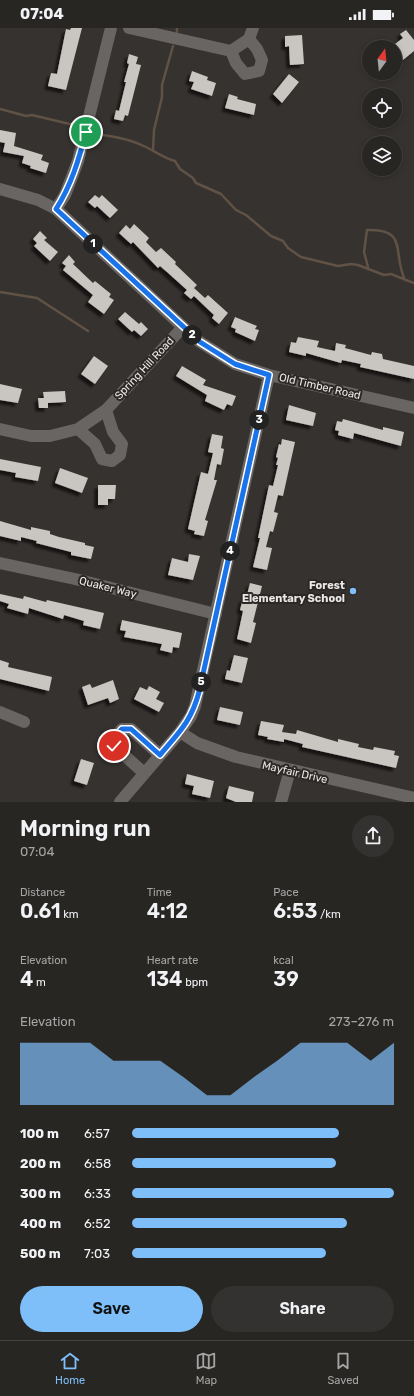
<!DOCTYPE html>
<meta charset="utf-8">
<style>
:root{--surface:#282623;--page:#343230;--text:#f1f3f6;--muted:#a5a5a6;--line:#444341;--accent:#7ebef9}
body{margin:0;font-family:Rubik,sans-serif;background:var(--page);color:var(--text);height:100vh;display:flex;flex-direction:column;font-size:15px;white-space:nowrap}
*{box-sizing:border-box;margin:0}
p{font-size:13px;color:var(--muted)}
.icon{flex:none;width:22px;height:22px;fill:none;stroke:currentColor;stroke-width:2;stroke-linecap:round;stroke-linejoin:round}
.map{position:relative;height:774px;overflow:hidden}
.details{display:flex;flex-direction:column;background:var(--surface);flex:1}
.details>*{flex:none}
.needle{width:26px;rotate:15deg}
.buttons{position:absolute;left:362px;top:12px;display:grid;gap:8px}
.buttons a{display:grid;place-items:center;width:40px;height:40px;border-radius:50%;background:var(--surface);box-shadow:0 2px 6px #0003,0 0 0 1px var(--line);font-size:20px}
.pin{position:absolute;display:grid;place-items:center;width:34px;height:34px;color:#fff;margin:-17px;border:2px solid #fff;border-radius:50%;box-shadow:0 1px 4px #0007}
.km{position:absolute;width:20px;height:20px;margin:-10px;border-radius:50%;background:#222;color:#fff;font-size:11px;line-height:20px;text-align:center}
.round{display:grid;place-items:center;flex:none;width:42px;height:42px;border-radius:21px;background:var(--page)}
.overview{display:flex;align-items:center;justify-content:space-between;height:68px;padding:0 20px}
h1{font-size:22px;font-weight:600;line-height:30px}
.metrics{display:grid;grid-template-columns:repeat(3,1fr);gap:6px;height:68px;padding:4px 20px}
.metrics div{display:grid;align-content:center}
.metrics b{font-size:20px;font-weight:600}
.metrics small{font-size:11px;font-weight:400}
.metrics p{font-size:11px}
.chart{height:112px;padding:8px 20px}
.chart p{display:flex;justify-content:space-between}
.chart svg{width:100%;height:72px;margin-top:4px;fill:var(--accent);opacity:.7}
.primary-button{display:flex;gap:8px;margin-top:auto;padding:8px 20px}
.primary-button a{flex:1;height:46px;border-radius:24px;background:var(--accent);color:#111;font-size:16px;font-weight:600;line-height:46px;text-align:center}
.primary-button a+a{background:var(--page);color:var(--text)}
ul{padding:0 20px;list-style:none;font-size:13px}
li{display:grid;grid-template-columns:64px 48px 1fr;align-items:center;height:30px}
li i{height:10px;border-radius:5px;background:var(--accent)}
.status{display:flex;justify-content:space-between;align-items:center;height:28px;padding:0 20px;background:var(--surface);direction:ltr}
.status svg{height:11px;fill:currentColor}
.tabs{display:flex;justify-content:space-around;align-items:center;height:56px;border-top:1px solid var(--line);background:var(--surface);font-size:11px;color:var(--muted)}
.tabs a{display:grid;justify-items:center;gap:2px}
.tabs .on{color:var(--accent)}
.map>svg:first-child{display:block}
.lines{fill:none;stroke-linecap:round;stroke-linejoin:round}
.stream{stroke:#605245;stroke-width:2.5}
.building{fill:#c9c5c1;filter:url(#shadow)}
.minor{stroke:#696562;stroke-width:12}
.route-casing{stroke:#fff;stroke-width:8}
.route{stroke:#1a73e8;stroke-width:5}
.poi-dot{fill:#7ebef9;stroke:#2b2825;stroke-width:1.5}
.labels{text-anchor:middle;stroke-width:4;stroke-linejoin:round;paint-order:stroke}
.street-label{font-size:11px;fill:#eae8e6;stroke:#2b2825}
.poi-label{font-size:11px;font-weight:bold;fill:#eae8e6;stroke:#2b2825;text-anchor:end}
</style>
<div class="status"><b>07:04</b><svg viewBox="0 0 49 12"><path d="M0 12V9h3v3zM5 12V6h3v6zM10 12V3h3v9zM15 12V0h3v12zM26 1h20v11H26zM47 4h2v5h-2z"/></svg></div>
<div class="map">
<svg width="414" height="774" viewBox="0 0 414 774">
<defs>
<filter id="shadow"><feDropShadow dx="-3.5" dy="3.5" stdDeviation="1" flood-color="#0009"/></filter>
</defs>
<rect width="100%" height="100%" fill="#35322f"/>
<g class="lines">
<path class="stream" d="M177 4V0
M0 81 26 88 32 87 74 97
M103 107C118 109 132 112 146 119 156 124 164 130 175 133L180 141 193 150 196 155 221 166 236 182 246 187 271 208 283 213 288 220 301 229 338 238 351 236 358 237 384 247 391 246 414 255
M153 123 154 102 162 69V57L173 18
M368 239 364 224 367 202C409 200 392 226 405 252
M0 264 37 270 88 303"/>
</g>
<path class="building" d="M71 0H82L66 62 48 58 51 45 57 46 66 1 70 2Z
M406 2 414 12V23L403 32 398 26 401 23 395 16 403 10 400 6Z
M302 7 304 36 290 37 289 18 285 19V8Z
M129 26 138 29 136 36 141 37 128 88 125 87 123 93 114 91 116 82 119 83 126 54H124L129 36 127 35Z
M192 43 208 49 207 52 216 55 212 68 191 61 194 54 189 53Z
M289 46 299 54 282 75 273 66Z
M229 66 238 69 237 71 256 76 254 87 225 80Z
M0 102 16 105 14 118 43 127 41 132 49 135 46 145 30 140 31 138 22 135 24 128 3 124 5 115 0 114Z
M95 167 99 170 102 167 118 182 110 190 97 178 95 180 88 174Z
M134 196 149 210 146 214 156 224 161 220 176 234 175 236 197 257 194 260 205 270 208 267 228 285 219 296 212 290 214 287 194 268 191 271 184 265 187 262 167 244 160 238 158 240 133 214 131 216 119 205 126 197 130 201Z
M40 203 47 210 44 212 58 224 50 233 34 218 37 215 33 211Z
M69 227 75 234 73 236 93 255 95 253 111 266 109 269 114 272 104 286 88 274 93 267 63 242 66 238 62 235Z
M125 284 139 296 141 294 148 301 141 308 134 302 132 304 118 291Z
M235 289 257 298 255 301 259 302 255 313 235 304 236 301 231 299Z
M298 309 319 313 317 319 335 323 336 315 346 317 345 320 371 327 372 324 382 326 383 331 414 338V351L360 339 361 336 342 332 341 335 306 325V328L289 324 291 314 296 315Z
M94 328 108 338 95 356 81 346Z
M182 338 206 352 203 357 236 368 232 378 227 376 224 382 205 373 207 367 176 348Z
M0 356 22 361 18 375 0 372Z
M65 363 66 374 48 375V380H39L38 370H44L43 364Z
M289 377 316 385 313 398 286 392Z
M343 391 383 402V399L404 404 401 418 354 405 353 411 338 407 339 403 335 402 337 393 342 394Z
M212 406 223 408 221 420 224 421 221 437 217 436 214 452H217L205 492 208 493 204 508 194 506 195 503 188 501 201 444 208 446 213 425 208 424Z
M282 411 295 414 283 468 278 467 274 484 278 485 273 504 270 503 266 519 272 520 267 542 253 539 260 510H258L269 457 273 458 278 437H276L278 430 276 429 279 416 281 417Z
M0 431 41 439 38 453 15 449 16 445 0 442Z
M60 440 88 450 82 465 55 455Z
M98 457H116L115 471H108V477H98Z
M0 493 31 502V499L50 503V506L59 509 85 515V517L94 519 91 531 71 527V524L36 515 37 513 21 509V513L0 508Z
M189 526 200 528 193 552 168 547 172 530 188 534Z
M250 555 262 558 253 594 256 595 251 615 237 611 243 583 240 582 243 570 246 571Z
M0 566 23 571 24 568 46 574 47 572 104 585 100 601 83 597 84 593 64 587 63 591 29 580 28 586 7 580 9 576 0 573Z
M122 592 182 605 179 620 173 619 172 625 160 622 162 616 124 609 126 603 120 602Z
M234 627 248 630 242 655 225 651 227 642 230 643Z
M0 632 9 635 8 639 52 649 49 663 0 651Z
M113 652 119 671 110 675 108 670 88 677 82 659 90 656 92 660Z
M149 658 160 664 156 671 164 675 159 684 134 671 140 659 147 662Z
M220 679 243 684 240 697 217 692Z
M261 693 284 697 282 704 296 706 297 702 338 714V711L359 716 358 719 373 722 374 719 395 723 394 727 399 728 396 740 302 719 303 716 284 711V714L267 711 268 709 258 707Z
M81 731 94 735 87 757 74 753Z
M187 746 214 753 210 770 192 766 194 758 185 756Z
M229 758 254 764 252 774H236L226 770Z"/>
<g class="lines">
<path class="minor" d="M129 0 231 23 249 11 253 0
M231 23 236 35 245 46 259 43 262 32 257 21 249 11
M0 161 38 172 56 181 183 299 200 314 235 336 269 347 414 380
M56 181 65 167 78 133 111 0
M0 401 31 408H50L78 401 106 382 183 299
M78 401 95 416 102 431 112 433 120 427 122 416 113 404 106 382
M0 535 75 551 216 586
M0 684 24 694
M180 704 197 715 236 729 414 770
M144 745 114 718V710L122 701H131L160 727
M120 774 180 704 191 688 195 678 269 347
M281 774 290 742"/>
</g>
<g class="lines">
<g class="route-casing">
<path id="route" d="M86 104C79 131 71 158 56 181L200 314 235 336 269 347 199 664C191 694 179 704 160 727L131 701H122L114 710V718"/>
</g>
<use href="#route" class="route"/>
</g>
<circle class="poi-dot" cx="353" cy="563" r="4"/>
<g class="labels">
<g class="street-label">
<text transform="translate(144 340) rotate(-47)" y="4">Spring Hill Road</text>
<text transform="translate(320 358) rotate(13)" y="4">Old Timber Road</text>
<text transform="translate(108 559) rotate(14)" y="4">Quaker Way</text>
<text transform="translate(295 744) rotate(13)" y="4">Mayfair Drive</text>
</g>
<g class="poi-label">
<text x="345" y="561">Forest<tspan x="345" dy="13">Elementary School</tspan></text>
</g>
</g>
</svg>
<div class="buttons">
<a><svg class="needle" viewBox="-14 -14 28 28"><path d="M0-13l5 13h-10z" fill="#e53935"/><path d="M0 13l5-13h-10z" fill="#a5a5a6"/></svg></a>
<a><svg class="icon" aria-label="locate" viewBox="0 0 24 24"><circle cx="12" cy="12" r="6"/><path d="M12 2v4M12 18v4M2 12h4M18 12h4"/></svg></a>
<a><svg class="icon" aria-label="layers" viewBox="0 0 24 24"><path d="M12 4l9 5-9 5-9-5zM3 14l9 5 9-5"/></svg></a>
</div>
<div class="pin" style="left:86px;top:104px;background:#1e9e55"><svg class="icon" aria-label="arrive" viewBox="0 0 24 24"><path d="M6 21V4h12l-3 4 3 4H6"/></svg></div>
<div class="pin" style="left:114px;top:718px;background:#d93025"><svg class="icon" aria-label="check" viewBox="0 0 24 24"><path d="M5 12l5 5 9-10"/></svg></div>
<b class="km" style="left:93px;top:216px">1</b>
<b class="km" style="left:192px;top:307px">2</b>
<b class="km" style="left:259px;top:392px">3</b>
<b class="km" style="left:230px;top:523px">4</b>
<b class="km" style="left:201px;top:654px">5</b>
</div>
<section class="details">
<div class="overview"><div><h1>Morning run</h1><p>07:04</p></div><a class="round"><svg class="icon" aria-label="share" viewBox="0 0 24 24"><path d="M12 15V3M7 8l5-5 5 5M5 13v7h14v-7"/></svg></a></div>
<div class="metrics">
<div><p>Distance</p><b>0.61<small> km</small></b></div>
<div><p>Time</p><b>4:12</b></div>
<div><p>Pace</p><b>6:53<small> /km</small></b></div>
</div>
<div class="metrics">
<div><p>Elevation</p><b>4<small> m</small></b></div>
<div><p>Heart rate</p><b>134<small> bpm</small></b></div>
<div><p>kcal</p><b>39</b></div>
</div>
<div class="chart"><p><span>Elevation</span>273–276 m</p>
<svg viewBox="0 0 160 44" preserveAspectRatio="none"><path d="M0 44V6L10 6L20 6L30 6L40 17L50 17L60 17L70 27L80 38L90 38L100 27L110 17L120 6L130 6L140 6L150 17L160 6V44z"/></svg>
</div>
<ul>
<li><b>100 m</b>6:57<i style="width:79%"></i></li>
<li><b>200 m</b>6:58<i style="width:78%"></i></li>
<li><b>300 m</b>6:33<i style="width:100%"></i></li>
<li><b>400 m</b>6:52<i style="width:82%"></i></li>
<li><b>500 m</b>7:03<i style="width:74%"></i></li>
</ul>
<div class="primary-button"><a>Save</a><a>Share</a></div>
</section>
<nav class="tabs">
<a class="on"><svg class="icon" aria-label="home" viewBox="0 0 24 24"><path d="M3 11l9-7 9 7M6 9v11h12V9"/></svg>Home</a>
<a><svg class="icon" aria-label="map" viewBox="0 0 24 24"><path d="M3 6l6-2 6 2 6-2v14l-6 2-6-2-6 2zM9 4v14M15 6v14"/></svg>Map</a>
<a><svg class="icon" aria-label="saved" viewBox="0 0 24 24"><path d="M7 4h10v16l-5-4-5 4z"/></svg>Saved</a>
</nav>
